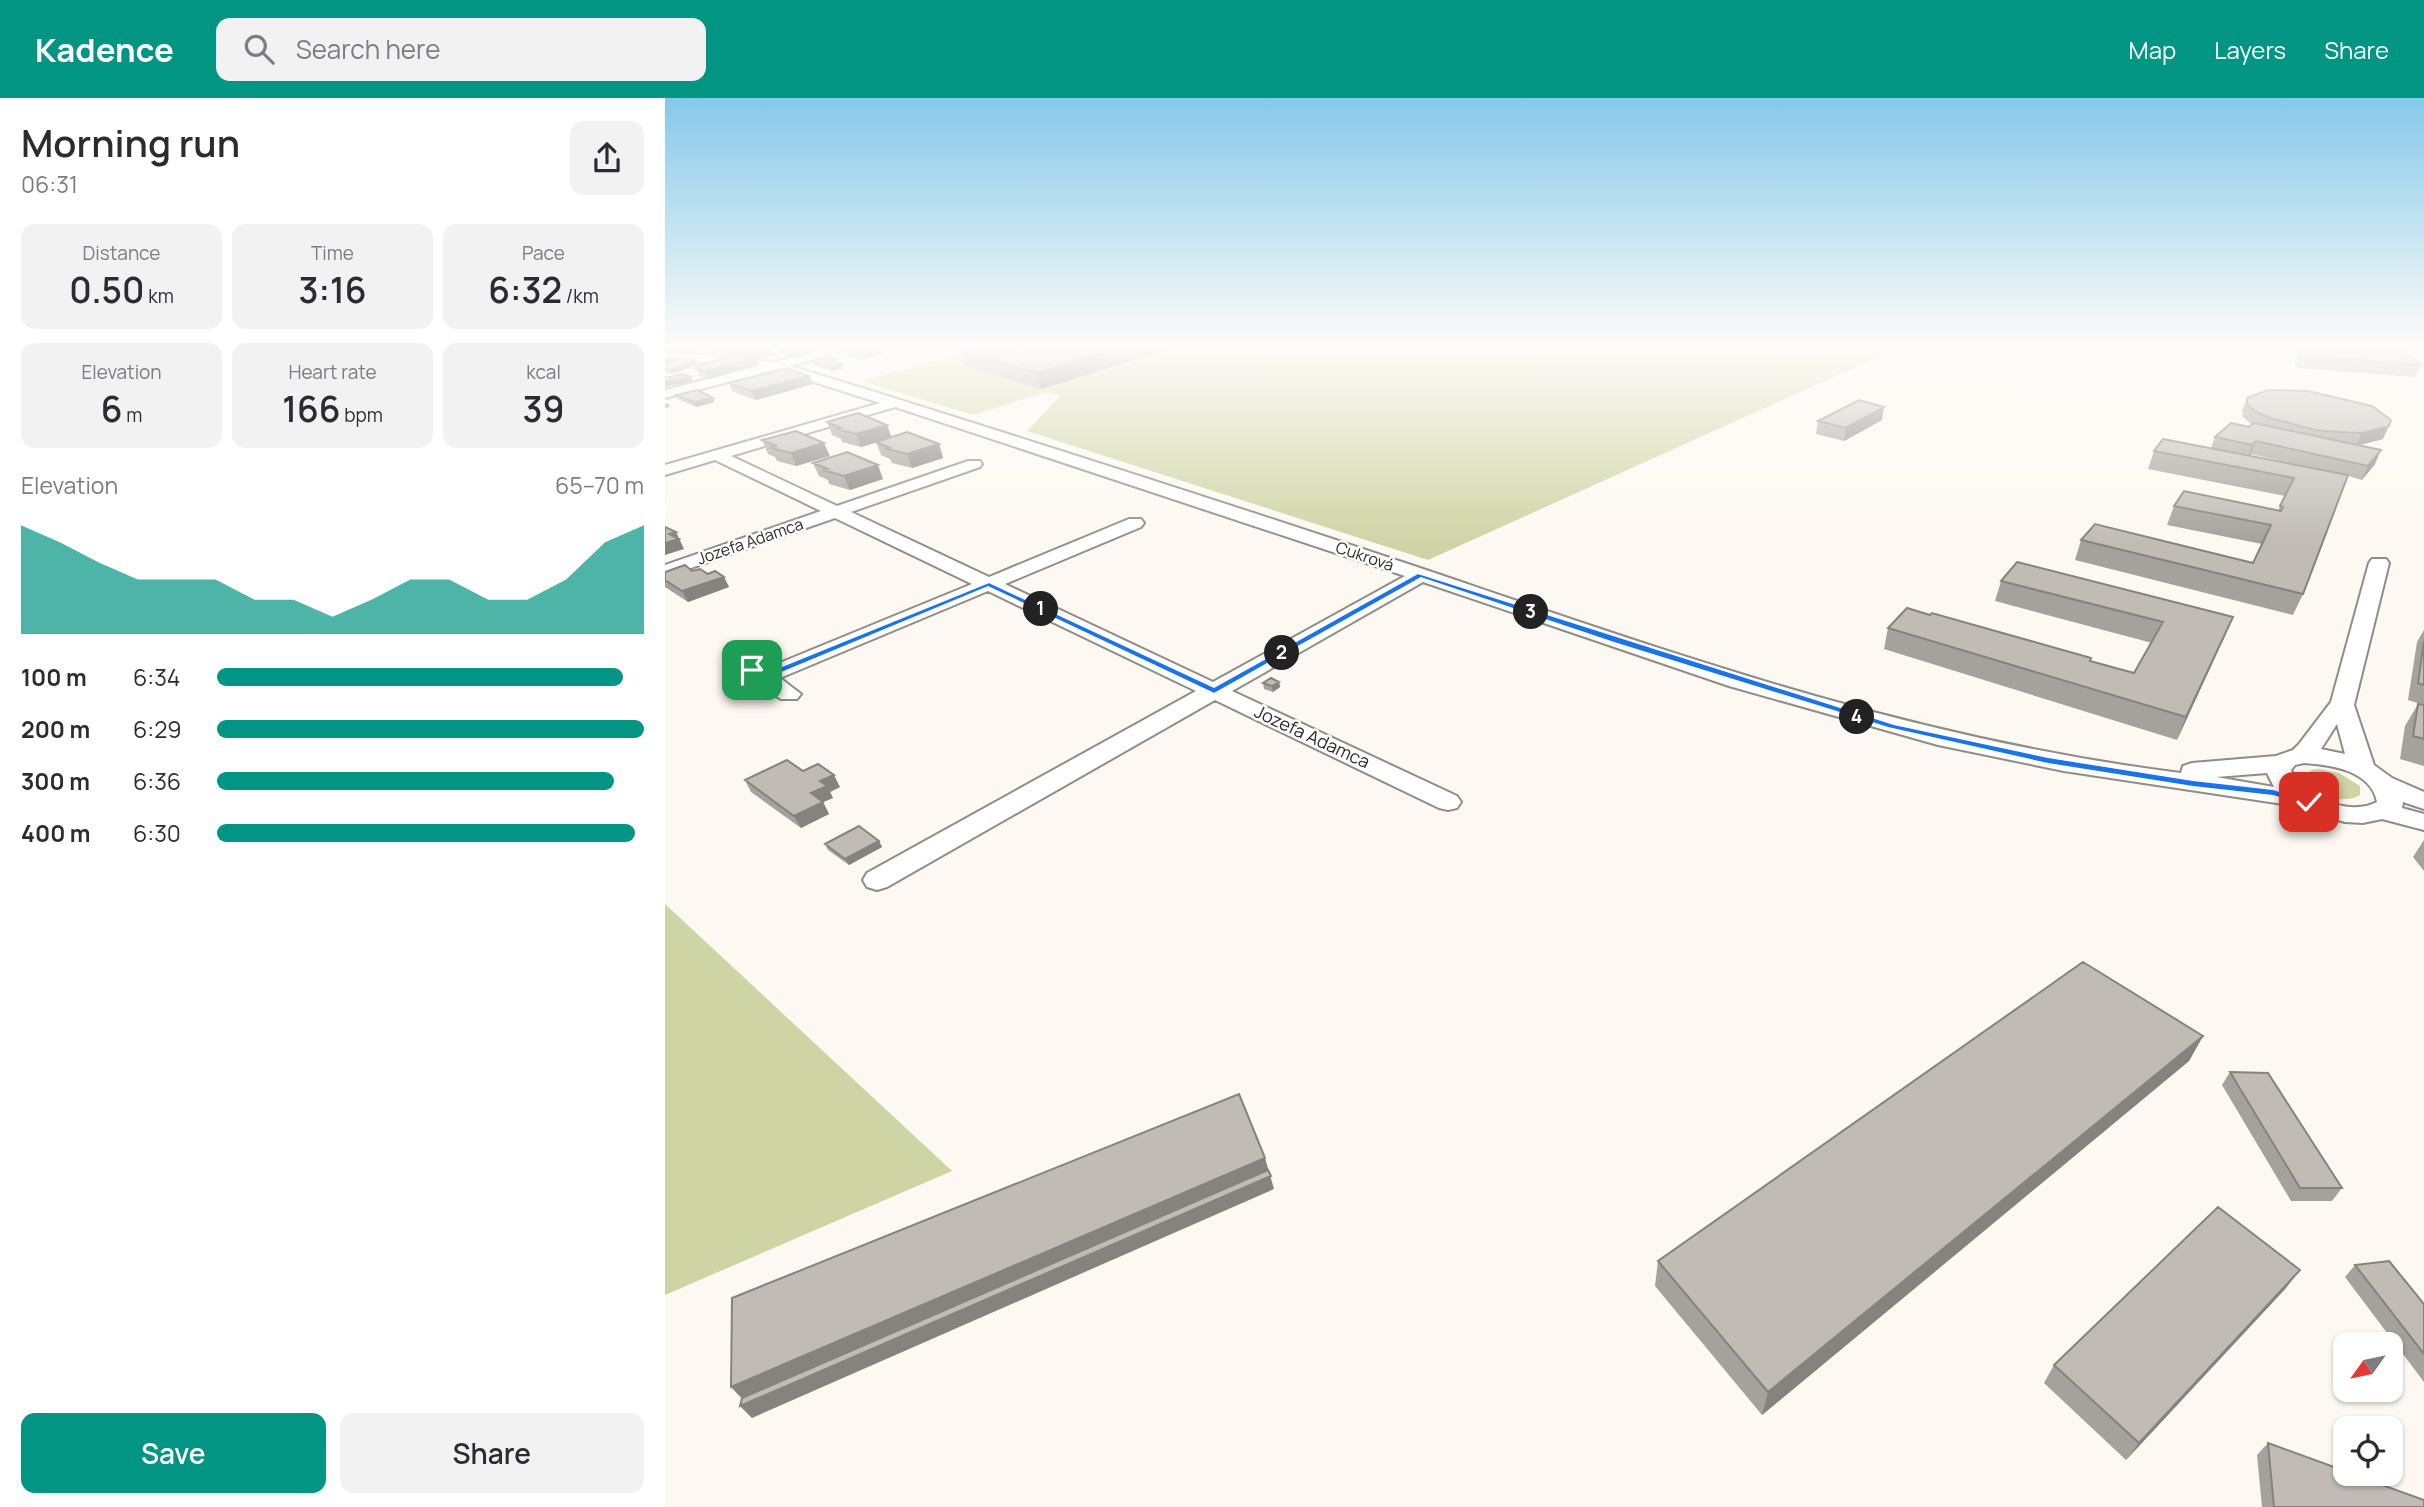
<!DOCTYPE html>
<meta charset="utf-8">
<style>
:root{--surface:#fff;--page:#f2f2f3;--text:#2b2b33;--muted:#7c7c81;--accent:#039583}
body{margin:0;font-family:Manrope,sans-serif;background:var(--page);color:var(--text);height:100vh;display:flex;flex-direction:column;font-size:26px;white-space:nowrap}
*{box-sizing:border-box;margin:0}
p{font-size:23px;color:var(--muted)}
.icon{flex:none;width:38px;height:38px;fill:none;stroke:currentColor;stroke-width:2;stroke-linecap:round;stroke-linejoin:round}
.map{position:relative;flex:1;overflow:hidden}
.details{display:flex;flex-direction:column;background:var(--surface);width:665px}
.details>*{flex:none}
.needle{width:46px;rotate:237deg}
.buttons{position:absolute;left:1668px;top:1234px;display:grid;gap:14px}
.buttons a{display:grid;place-items:center;width:70px;height:70px;border-radius:14px;background:var(--surface);box-shadow:0 2px 5px #0004;font-size:35px}
.pin{position:absolute;display:grid;place-items:center;width:60px;height:60px;color:#fff;margin:-30px;border-radius:14px;box-shadow:0 4px 10px #0006}
.km{position:absolute;width:35px;height:35px;margin:-18px;border-radius:50%;background:#222;color:#fff;font-size:19px;line-height:35px;text-align:center}
.round{display:grid;place-items:center;flex:none;width:74px;height:74px;border-radius:14px;background:var(--page)}
.overview{display:flex;align-items:center;justify-content:space-between;height:119px;padding:0 21px}
h1{font-size:38px;font-weight:600;line-height:52px}
.figures{display:grid;grid-template-columns:repeat(3,1fr);gap:10px;height:119px;padding:7px 21px}
.figures div{display:grid;align-content:center;border-radius:14px;background:var(--page);text-align:center}
.figures b{font-size:35px;font-weight:600}
.figures small{font-size:19px;font-weight:400}
.figures p{font-size:19px}
.chart{height:196px;padding:14px 21px}
.chart p{display:flex;justify-content:space-between}
.chart svg{width:100%;height:126px;margin-top:7px;fill:var(--accent);opacity:.7}
.button{display:flex;gap:14px;margin-top:auto;padding:14px 21px}
.button a{flex:1;height:80px;border-radius:14px;background:var(--accent);color:#fff;font-size:28px;font-weight:600;line-height:80px;text-align:center}
.button a+a{background:var(--page);color:var(--text)}
ul{padding:0 21px;list-style:none;font-size:23px}
li{display:grid;grid-template-columns:112px 84px 1fr;align-items:center;height:52px}
li i{height:18px;border-radius:9px;background:var(--accent)}
header{display:flex;align-items:center;gap:42px;box-sizing:border-box;height:98px;padding:0 35px;background:var(--accent);color:#fff}
header strong{font-size:33px}
nav{display:flex;gap:38px;margin-inline-start:auto;font-size:24px}
.search{width:490px;height:63px;background:var(--page);display:flex;align-items:center;gap:18px;box-sizing:border-box;padding:0 24px;border-radius:14px;color:var(--muted);font-size:26px}
main{display:flex;flex:1;min-height:0}
.map>svg:first-child{display:block}
.green{fill:#cfd4a5}
.lines{fill:none;stroke-linecap:round;stroke-linejoin:round}
.street-casing{stroke:#918c86;stroke-width:4}
.street{fill:#fff;fill-rule:evenodd}
.wall{fill:#a5a19c;fill-rule:evenodd}
.shaded-wall{fill:#86837f}
.building{fill:#c0bbb5;stroke:#86837f;stroke-width:2}
.route{fill:#1a73e8;stroke:#fff;stroke-width:2}
.labels{text-anchor:middle;stroke-width:5;stroke-linejoin:round;paint-order:stroke}
.far-street-label{font-size:16px;fill:#2d2b28;stroke:#fff}
.street-label{font-size:18px;fill:#2d2b28;stroke:#fff}
</style>
<header>
<strong>Kadence</strong>
<div class="search"><svg class="icon" aria-label="search" viewBox="0 0 24 24"><circle cx="10" cy="10" r="6"/><path d="M15 15l6 6"/></svg>Search here</div>
<nav><a>Map</a><a>Layers</a><a>Share</a></nav>
</header>
<main>
<section class="details">
<div class="overview"><div><h1>Morning run</h1><p>06:31</p></div><a class="round"><svg class="icon" aria-label="share" viewBox="0 0 24 24"><path d="M12 15V3M7 8l5-5 5 5M5 13v7h14v-7"/></svg></a></div>
<div class="figures">
<div><p>Distance</p><b>0.50<small> km</small></b></div>
<div><p>Time</p><b>3:16</b></div>
<div><p>Pace</p><b>6:32<small> /km</small></b></div>
</div>
<div class="figures">
<div><p>Elevation</p><b>6<small> m</small></b></div>
<div><p>Heart rate</p><b>166<small> bpm</small></b></div>
<div><p>kcal</p><b>39</b></div>
</div>
<div class="chart"><p><span>Elevation</span>65–70 m</p>
<svg viewBox="0 0 160 44" preserveAspectRatio="none"><path d="M0 44V6L10 12L20 19L30 25L40 25L50 25L60 32L70 32L80 38L90 32L100 25L110 25L120 32L130 32L140 25L150 12L160 6V44z"/></svg>
</div>
<ul>
<li><b>100 m</b>6:34<i style="width:95%"></i></li>
<li><b>200 m</b>6:29<i style="width:100%"></i></li>
<li><b>300 m</b>6:36<i style="width:93%"></i></li>
<li><b>400 m</b>6:30<i style="width:98%"></i></li>
</ul>
<div class="button"><a>Save</a><a>Share</a></div>
</section>
<div class="map">
<svg width="1759" height="1409" viewBox="0 0 1759 1409">
<rect width="100%" height="100%" fill="#fdf8f1"/>
<path class="green" d="M324 248H1237L763 462 362 333 395 298 382 294 308 317 196 283Z
M1655 671 1674 675 1695 688V697C1678 708 1645 697 1638 678L1647 672Z
M0 806 287 1073 0 1197Z"/>
<g class="lines">
<g class="street-casing">
<path id="street" d="M174 248H195L126 268C339 334 552 402 764 473 1015 558 1251 642 1516 675L1518 668 1527 665 1611 658 1628 652 1634 646 1666 604 1704 465 1707 461H1721L1724 465 1689 607 1709 667 1727 680 1759 694V711L1738 704 1737 710 1759 716V732L1717 721 1698 725 1680 724 1618 706 1399 673 1273 647 1064 588 758 484 567 593 792 698 796 704 792 710 783 712 774 710 550 602 222 789 212 792 202 789 198 782 202 775 531 593 323 493 115 580 136 596 132 601H116L79 577 76 572 79 567 87 565 100 571 307 486 170 420 0 479V467L156 413 50 362 0 377V367L215 305 111 272 0 300V292L93 268 0 262V254L111 264ZM230 309 740 478 548 584 340 486 476 429 479 425 476 421H464L324 479 186 414 315 369 317 366 315 363H303L172 408 66 358ZM1672 626 1680 656 1656 651ZM1639 665C1666 667 1706 672 1712 704 1684 719 1639 699 1626 672L1630 667ZM1602 675 1609 689 1551 679Z"/>
</g>
<use href="#street" class="street"/>
</g>
<path class="wall" d="M0 248H37L35 249 37 252 26 256 0 254Z
M214 248H245L225 253 214 250Z
M315 248H513L376 291 300 268 296 253Z
M1635 248H1708L1756 267 1750 279 1633 270 1629 264Z
M93 250 106 252 108 256 97 260H91L94 267 44 281 34 278 30 270 91 260 50 256 48 252Z
M114 251 146 256 128 260 119 258 117 255H115Z
M215 252 217 256 194 262 182 258 180 254Z
M170 261 172 265 178 270 167 273 148 267 146 263Z
M31 262 32 266 8 276 0 275V265Z
M144 278 148 286 91 302 67 293 64 285Z
M11 297 48 300 49 304 31 309 13 301Z
M1582 300 1718 341 1694 347 1710 366 1697 382 1683 378 1638 496 1628 517 1410 462 1416 442 1588 465 1597 446 1502 427 1509 408 1613 413 1620 398 1483 371 1489 353 1546 350 1550 339 1584 329 1587 327 1578 319 1577 313ZM1586 356 1633 367 1585 358Z
M1217 322 1179 343 1151 336 1153 323Z
M162 324 227 339 274 346 278 360 247 370 227 365 225 361 216 357 211 344 196 349 177 344 176 341 167 337Z
M97 342 165 358 131 368 112 363 110 359 103 356Z
M148 365 218 381 185 392 164 386 163 382 154 378Z
M27 473 59 479 64 489 23 504 0 489V474Z
M1336 483 1568 519 1512 642 1219 551 1223 530 1425 563 1469 575 1487 545 1330 503Z
M1759 532V607L1743 602 1752 544Z
M614 584 615 589 608 594 599 591 598 585Z
M1753 606 1759 607V668L1735 661 1740 628Z
M138 673 175 689 165 694 168 700 158 704 164 716 136 730 86 694 80 682Z
M1759 742V773L1748 759Z
M214 743 217 749 184 767 163 752 160 746Z
M1538 938 1524 963 1097 1317 990 1188 993 1163Z
M1565 974 1677 1090 1667 1103H1626L1557 987Z
M1690 1167 1759 1206V1284L1680 1179Z
M1621 1190 1461 1362 1379 1285 1389 1267Z
M1603 1345 1759 1409H1597L1592 1357Z"/>
<path class="shaded-wall" d="M29 248H37L35 249 37 252 26 256 24 252Z
M88 248H99L86 254 84 250Z
M228 248H245L225 253 224 249Z
M461 248H513L376 291 372 275Z
M106 252 108 256 97 260 95 256Z
M144 252 146 256 128 260 126 256Z
M215 252 217 256 194 262 192 258Z
M5 258 7 262 0 264V260Z
M91 260 94 267 44 281 40 273Z
M31 262 32 266 8 276 6 272Z
M176 266 178 270 167 273 165 269Z
M144 278 148 286 91 302 87 293Z
M26 279 28 283 0 289V284Z
M48 300 49 304 31 309 29 304Z
M3 305 5 309 0 310V306Z
M1219 309 1217 322 1179 343 1181 330Z
M222 327 227 340 196 349 191 336Z
M1724 328 1718 341 1691 348 1697 335Z
M1591 343 1586 356 1582 361 1587 347Z
M159 345 165 358 131 368 126 355Z
M274 346 278 360 247 370 242 356Z
M1716 352 1710 366 1697 382 1703 368Z
M213 367 218 381 185 392 179 378Z
M11 434 19 451 0 457V445L4 436Z
M59 479 64 489 23 504 17 493Z
M1568 519 1559 540 1512 642 1521 619Z
M614 584 615 589 608 594 607 588Z
M169 677 175 689 165 694 168 700 158 704 164 716 136 730 129 718 155 683Z
M214 743 217 749 184 767 180 761Z
M1538 938 1524 963 1097 1317 1103 1294Z
M600 1060 609 1091 87 1320 75 1308 82 1306 66 1289Z
M1635 1172 1621 1190 1461 1362 1474 1345Z"/>
<path class="building" d="M0 248H34L24 252 0 250Z
M59 248H88L84 250 106 252 95 256 48 252Z
M123 248 144 252 126 256 117 254 123 252 114 251Z
M315 248H461L372 275 296 253Z
M1641 248H1708L1738 250 1756 267 1637 258 1633 252 1645 253Z
M200 249 215 252 192 258 180 254Z
M66 258 91 260 40 273 30 270V269Z
M162 259 170 261 165 263 176 266 165 269 146 263Z
M11 261 31 262 6 272 0 271V265Z
M122 270 144 278 87 293 64 285Z
M18 276 26 279 0 284V280Z
M33 292 48 300 29 304 11 297Z
M1603 292 1643 293 1707 308 1726 322 1724 328 1697 335 1674 334 1650 332 1605 320 1590 313 1582 306V300Z
M1194 302 1219 309 1181 330 1153 323Z
M193 315 222 327 191 336 172 331 176 330 162 324Z
M1566 325 1584 329 1589 325 1716 352 1703 368 1591 343 1587 347 1550 339Z
M131 333 159 345 126 355 106 350 111 348 97 342Z
M242 334 274 346 242 356 222 351 225 350 211 344Z
M1498 341 1683 377 1638 496 1416 442 1430 426 1588 465 1606 427 1509 408 1519 393 1616 413 1618 409 1615 408 1629 380 1489 353Z
M182 354 213 367 179 378 158 372 163 371 148 365Z
M0 429 11 434 4 436 14 441 0 445Z
M1352 464 1568 519 1521 619 1223 530 1242 510 1265 517 1267 515 1426 560 1425 563 1469 575 1498 524 1336 483Z
M20 467 27 473 35 471 43 476 50 473 59 479 17 493 0 482V474Z
M1759 543V587L1753 585Z
M606 580 614 584 607 588 598 585Z
M1753 606 1759 607V641L1748 638Z
M122 662 138 673 153 666 169 677 155 683 162 688 146 695 158 704 129 718 80 682Z
M194 728 214 743 180 761 160 746Z
M1418 864 1538 938 1103 1294 993 1163Z
M1565 974 1603 975 1677 1090H1635Z
M574 996 600 1060 66 1289 67 1200Z
M603 1072 606 1078 75 1308 77 1300Z
M1553 1109 1635 1172 1474 1345 1389 1267Z
M1724 1163 1759 1206V1256L1690 1167Z
M1603 1345 1680 1373V1376H1687L1759 1402V1409H1609Z"/>
<linearGradient id="sky" x2="0" y2="1"><stop stop-color="#86c8ea"/><stop offset="0.56" stop-color="#fefcf9"/><stop offset="1" stop-color="#fefcf9" stop-opacity="0"/></linearGradient>
<rect width="1759" height="445" fill="url(#sky)"/>
<path class="route" d="M753 475 1229 626 1383 659 1528 682 1608 691 1650 704 1644 708 1608 698 1528 689 1383 666 1223 630 949 545 756 480 549 596 323 489 102 581H96L83 572 87 569 100 575 324 484 549 589Z"/>
<g class="labels">
<g class="far-street-label">
<text transform="translate(85 443) rotate(-19)" y="6">Jozefa Adamca</text>
<text transform="translate(700 458) rotate(19)" y="6">Cukrová</text>
</g>
<g class="street-label">
<text transform="translate(647 639) rotate(25)" y="6">Jozefa Adamca</text>
</g>
</g>
</svg>
<div class="buttons">
<a><svg class="needle" viewBox="-14 -14 28 28"><path d="M0-13l5 13h-10z" fill="#e53935"/><path d="M0 13l5-13h-10z" fill="#7c7c81"/></svg></a>
<a><svg class="icon" aria-label="locate" viewBox="0 0 24 24"><circle cx="12" cy="12" r="6"/><path d="M12 2v4M12 18v4M2 12h4M18 12h4"/></svg></a>
</div>
<div class="pin" style="left:87px;top:572px;background:#1e9e55"><svg class="icon" aria-label="arrive" viewBox="0 0 24 24"><path d="M6 21V4h12l-3 4 3 4H6"/></svg></div>
<div class="pin" style="left:1644px;top:704px;background:#d93025"><svg class="icon" aria-label="check" viewBox="0 0 24 24"><path d="M5 12l5 5 9-10"/></svg></div>
<b class="km" style="left:376px;top:511px">1</b>
<b class="km" style="left:617px;top:555px">2</b>
<b class="km" style="left:866px;top:514px">3</b>
<b class="km" style="left:1192px;top:619px">4</b>
</div>
</main>
